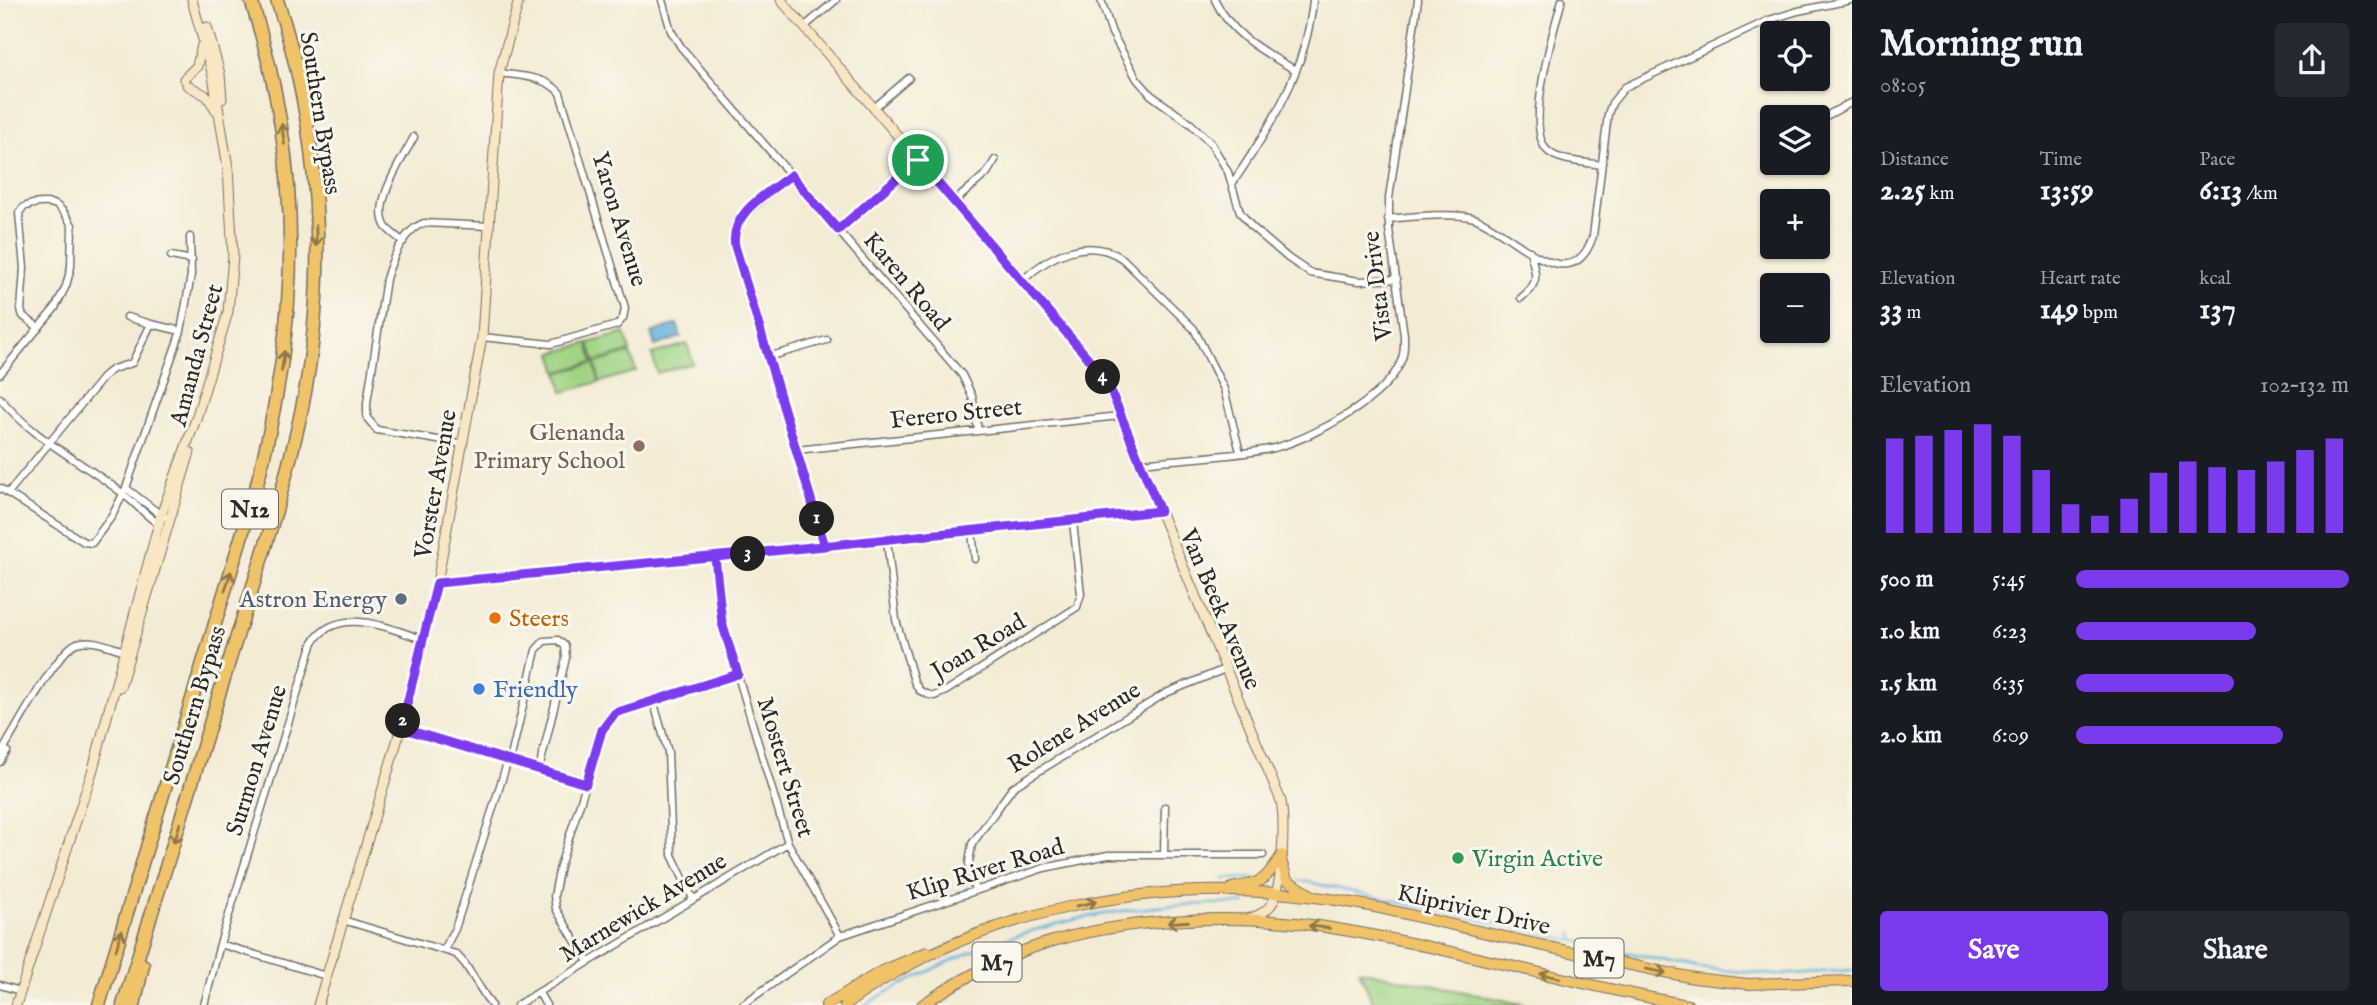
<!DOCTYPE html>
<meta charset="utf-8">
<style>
:root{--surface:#171b24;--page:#242831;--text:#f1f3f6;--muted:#9ea1a6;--accent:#7c3aed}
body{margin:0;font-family:"IM FELL English",serif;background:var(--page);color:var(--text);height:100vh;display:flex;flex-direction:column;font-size:26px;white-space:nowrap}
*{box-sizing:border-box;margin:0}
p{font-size:23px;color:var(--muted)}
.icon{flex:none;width:38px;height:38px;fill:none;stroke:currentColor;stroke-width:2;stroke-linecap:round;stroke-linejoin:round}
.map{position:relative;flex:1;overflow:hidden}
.sheet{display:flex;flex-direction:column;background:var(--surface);width:525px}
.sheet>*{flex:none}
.buttons{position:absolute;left:1760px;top:21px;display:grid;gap:14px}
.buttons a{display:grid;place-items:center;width:70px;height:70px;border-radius:7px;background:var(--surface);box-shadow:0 2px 5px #0004;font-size:35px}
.pin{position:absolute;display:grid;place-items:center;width:60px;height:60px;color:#fff;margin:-30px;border:4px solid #fff;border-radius:50%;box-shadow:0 2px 7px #0007}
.km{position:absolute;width:35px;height:35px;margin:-18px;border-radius:50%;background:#222;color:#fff;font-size:19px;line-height:35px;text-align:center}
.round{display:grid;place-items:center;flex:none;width:74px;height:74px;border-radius:7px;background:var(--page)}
.headline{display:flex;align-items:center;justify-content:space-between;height:119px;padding:0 28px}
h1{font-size:38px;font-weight:800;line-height:52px}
.stats{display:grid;grid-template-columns:repeat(3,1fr);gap:10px;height:119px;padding:7px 28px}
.stats div{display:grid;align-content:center}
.stats b{font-size:30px;font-weight:800}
.stats small{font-size:19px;font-weight:400}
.stats p{font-size:19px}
.chart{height:196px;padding:14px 28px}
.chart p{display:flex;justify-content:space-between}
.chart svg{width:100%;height:126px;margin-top:7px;stroke:var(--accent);stroke-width:6}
.action{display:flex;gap:14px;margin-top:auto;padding:14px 28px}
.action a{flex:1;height:80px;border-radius:7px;background:var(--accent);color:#fff;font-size:28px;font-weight:800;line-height:80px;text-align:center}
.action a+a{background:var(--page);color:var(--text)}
ul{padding:0 28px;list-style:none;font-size:23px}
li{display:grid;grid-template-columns:112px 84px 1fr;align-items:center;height:52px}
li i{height:18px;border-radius:9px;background:var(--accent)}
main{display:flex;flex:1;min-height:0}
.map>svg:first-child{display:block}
.green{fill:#a0d484;stroke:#668058;stroke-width:2}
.water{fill:#62b2dc;stroke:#466e84;stroke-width:2}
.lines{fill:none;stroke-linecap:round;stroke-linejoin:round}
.stream{stroke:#62b2dc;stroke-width:2.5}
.street-casing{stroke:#716e66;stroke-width:9}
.secondary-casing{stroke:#716e66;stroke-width:11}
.primary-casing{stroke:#716e66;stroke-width:12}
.highway-casing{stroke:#716e66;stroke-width:15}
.street{stroke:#fff;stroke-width:6}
.secondary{stroke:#f9e7c3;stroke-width:9}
.primary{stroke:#f0c369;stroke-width:10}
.highway{stroke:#f0c369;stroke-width:12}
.oneway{stroke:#8e774a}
.route-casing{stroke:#fff;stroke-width:14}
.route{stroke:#7c3aed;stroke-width:9}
.education-dot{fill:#8d6e63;stroke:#fbf7ec;stroke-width:2.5}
.service-dot{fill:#5c6f8a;stroke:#fbf7ec;stroke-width:2.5}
.food-dot{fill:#e8710a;stroke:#fbf7ec;stroke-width:2.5}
.shop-dot{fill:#3f7fe0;stroke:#fbf7ec;stroke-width:2.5}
.leisure-dot{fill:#2e9e5b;stroke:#fbf7ec;stroke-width:2.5}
.labels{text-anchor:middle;stroke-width:6;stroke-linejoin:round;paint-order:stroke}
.shield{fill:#fbf7ec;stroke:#696865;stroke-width:2}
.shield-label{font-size:23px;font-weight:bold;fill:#2b2b2b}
.street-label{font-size:24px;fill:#2b2b2b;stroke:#fbf7ec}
.education-label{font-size:24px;fill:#785e54;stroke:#fbf7ec;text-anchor:end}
.service-label{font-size:24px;fill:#4e5e75;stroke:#fbf7ec;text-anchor:end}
.food-label{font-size:24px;fill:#c56008;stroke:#fbf7ec;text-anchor:start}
.shop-label{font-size:24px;fill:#366cbe;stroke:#fbf7ec;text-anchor:start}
.leisure-label{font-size:24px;fill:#27864d;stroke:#fbf7ec;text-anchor:start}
</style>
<main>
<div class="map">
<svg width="1852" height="1005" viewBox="0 0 1852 1005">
<rect width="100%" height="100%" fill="#fbf7ec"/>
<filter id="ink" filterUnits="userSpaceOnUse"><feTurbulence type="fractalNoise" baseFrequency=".0143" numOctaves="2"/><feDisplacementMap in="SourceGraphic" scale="14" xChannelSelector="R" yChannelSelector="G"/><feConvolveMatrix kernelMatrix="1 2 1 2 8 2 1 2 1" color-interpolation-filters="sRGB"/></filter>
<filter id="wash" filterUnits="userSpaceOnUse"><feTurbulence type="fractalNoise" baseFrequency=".00686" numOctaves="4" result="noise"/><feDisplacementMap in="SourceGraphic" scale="28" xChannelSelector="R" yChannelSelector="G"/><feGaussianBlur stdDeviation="1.57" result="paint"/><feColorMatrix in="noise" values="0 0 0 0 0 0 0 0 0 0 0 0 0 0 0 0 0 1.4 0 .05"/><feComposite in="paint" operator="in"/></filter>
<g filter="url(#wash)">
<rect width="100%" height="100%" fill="#f4ebd5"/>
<path class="green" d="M625 333 630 351 595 362 589 343Z
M588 343 593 362 558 372 552 353Z
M687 344 693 363 657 373 652 354Z
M630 353 636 371 600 382 595 363Z
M594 363 599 382 563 392 558 373Z
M1359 970 1527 1005H1374Z"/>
<path class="water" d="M677 324 681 337 655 346 651 333Z"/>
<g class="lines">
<path class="stream" d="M1224 879 1255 878
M1299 880 1699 968 1776 975 1852 970
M1572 932 1575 941
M866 1005C884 993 903 984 923 974 1026 922 1130 902 1245 904"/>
</g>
</g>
<g filter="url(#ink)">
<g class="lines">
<g class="street-casing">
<path id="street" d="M662 0 671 31 681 47 962 375 972 396 978 430
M1101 0 1112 33 1137 79 1151 95 1191 124 1211 143 1228 172 1240 212 1252 227 1288 258 1310 273 1359 281 1397 279
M1215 0C1232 36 1263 51 1295 70
M1562 0C1554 28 1523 133 1549 152 1561 162 1586 162 1601 165
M804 27 836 0
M874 108 909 78
M1828 115 1852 102
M791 175 740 218 735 227 733 239 825 546
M1232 184C1270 128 1307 69 1313 0
M954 202 987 173 995 160
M1388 219C1409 217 1455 212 1474 218 1510 230 1571 304 1593 236L1608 114 1612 103 1625 87 1769 20 1798 11 1851 0
M838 230 918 160
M403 242C398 237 390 232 386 227 371 204 403 158 414 137
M171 256 192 260
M1022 281C1049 255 1089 235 1123 259L1194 329 1224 389 1240 452
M1521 298C1542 281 1535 274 1530 251
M127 317 151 324
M482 337 551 344 617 325 623 318 625 308 560 93C546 76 519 76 499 73
M768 357 827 340
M0 374 55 308 66 286 71 267 72 225C60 205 56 200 33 204 26 206 23 206 19 213L24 268 21 310 23 316 38 327
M0 398C33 439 81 461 122 493 135 503 145 515 160 525
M462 444 377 430 367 418V403L386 279C392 259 403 230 424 223L489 226
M796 450 1120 416
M1140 463C1181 458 1235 457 1274 448 1312 438 1387 399 1401 361 1405 353 1404 344 1404 335L1389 229V198L1418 0
M0 488 84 542 92 543 112 516 126 488 181 331
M126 488 161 515 170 519
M8 493 106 374 113 369 132 363 151 324 181 331 191 275 190 237
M972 532 975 559
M887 540 896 620 914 681 919 690 926 694 934 696 946 691 1077 607 1081 594 1073 522
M715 557 724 629 788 843 840 936
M437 583 748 554 1160 511
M653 700 668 752 672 855 693 899
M401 728 586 784
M0 755C13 734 58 649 77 643 93 638 110 647 125 651
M510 761 536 650 544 641 558 640 565 646 566 658 539 770
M0 762 7 751
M1164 854 1165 807
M975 891 969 863 972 844 1013 787 1166 693 1225 669
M343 920 456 954 465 964 491 1005
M220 944 326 976
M444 950 455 929 508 760
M588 962 556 909 554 896 560 866 605 725 611 716 620 710 738 673
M0 985 20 991
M539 993 546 1005
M204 1005 220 944 313 642C339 604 389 629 423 639
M517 1005 788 843
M742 1005 840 936 1044 868 1108 855H1263"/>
</g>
<g class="secondary-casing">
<path id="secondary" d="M781 0 1092 362 1107 384 1281 801C1285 822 1283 888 1271 905 1265 913 1257 916 1248 919
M207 27 220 74 222 99
M184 79 197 66 202 45
M187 85 207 96 216 110
M120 687 190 452
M16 1005 93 769 161 515 196 419 228 312 233 256 228 168 213 76 192 0
M318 1005 401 728 437 583 482 337 499 73 519 0"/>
</g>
<g class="primary-casing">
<path id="primary" d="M1281 860 1287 880 1313 896
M1232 888C1265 882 1263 882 1282 855
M826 1005 880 972 927 952
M845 1005C980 908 1153 876 1315 897 1364 903 1413 916 1461 927 1539 945 1616 963 1694 978L1748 984 1852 981
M922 1005C959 980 998 959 1040 945 1125 918 1232 913 1319 926 1444 945 1565 983 1688 1005"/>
</g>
<g class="highway-casing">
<path id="highway" d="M99 1005 255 492C300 323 305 168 251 0
M123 1005C159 891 194 776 229 662 255 578 284 494 302 408 329 275 320 128 277 0
M134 1005 143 965"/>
</g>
<use href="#street" class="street"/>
<use href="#secondary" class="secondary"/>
<use href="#primary" class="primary"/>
<use href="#highway" class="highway"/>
</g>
<defs><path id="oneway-shaft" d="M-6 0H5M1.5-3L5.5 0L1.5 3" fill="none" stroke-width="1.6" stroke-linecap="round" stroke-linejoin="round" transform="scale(1.75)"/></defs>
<g class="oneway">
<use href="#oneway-shaft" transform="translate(283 134) rotate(-98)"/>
<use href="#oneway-shaft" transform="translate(316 236) rotate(89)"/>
<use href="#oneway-shaft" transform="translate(283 361) rotate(-82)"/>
<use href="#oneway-shaft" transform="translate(228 581) rotate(-73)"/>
<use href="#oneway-shaft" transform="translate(177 833) rotate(107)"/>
<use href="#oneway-shaft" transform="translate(1086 904) rotate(-12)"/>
<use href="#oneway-shaft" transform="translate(1178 922) rotate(176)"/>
<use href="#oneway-shaft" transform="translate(1319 927) rotate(-172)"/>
<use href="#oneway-shaft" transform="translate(119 940) rotate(-73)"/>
<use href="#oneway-shaft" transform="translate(1656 971) rotate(11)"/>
<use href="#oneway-shaft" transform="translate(1550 976) rotate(-168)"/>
</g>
</g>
<g class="lines" filter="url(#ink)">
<g class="route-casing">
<path id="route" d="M918 160 838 230 791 175C768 193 729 213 735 246L825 546 437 583 401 728 586 784 602 730 615 713 738 674 722 623 715 557 1160 511 1111 391 1100 372 918 160"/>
</g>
<use href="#route" class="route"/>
</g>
<circle class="education-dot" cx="639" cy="446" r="7"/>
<circle class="service-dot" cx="401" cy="599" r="7"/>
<circle class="food-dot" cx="495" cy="618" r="7"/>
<circle class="shop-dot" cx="479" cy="689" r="7"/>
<circle class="leisure-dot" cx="1458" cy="858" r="7"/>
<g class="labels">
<g class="shield">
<rect x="222" y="489.5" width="56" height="39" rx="5"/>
<rect x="1574.5" y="938.5" width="49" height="39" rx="5"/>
<rect x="972.5" y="942.5" width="49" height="39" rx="5"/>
</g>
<g class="shield-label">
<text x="250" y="517">N12</text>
<text x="1599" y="966">M7</text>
<text x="997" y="970">M7</text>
</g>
<g class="street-label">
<text transform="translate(321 113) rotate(81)" y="8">Southern Bypass</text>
<text transform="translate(620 219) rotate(73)" y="8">Yaron Avenue</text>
<text transform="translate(907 281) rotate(50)" y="8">Karen Road</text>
<text transform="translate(1377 286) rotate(-97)" y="8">Vista Drive</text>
<text transform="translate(196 355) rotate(-75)" y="8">Amanda Street</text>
<text transform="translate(956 413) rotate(-6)" y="8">Ferero Street</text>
<text transform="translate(435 484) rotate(-80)" y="8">Vorster Avenue</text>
<text transform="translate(1221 609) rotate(67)" y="8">Van Beek Avenue</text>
<text transform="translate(978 646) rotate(-31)" y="8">Joan Road</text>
<text transform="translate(194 705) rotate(-73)" y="8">Southern Bypass</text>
<text transform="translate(1074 727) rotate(-32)" y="8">Rolene Avenue</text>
<text transform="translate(256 760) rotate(-73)" y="8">Surmon Avenue</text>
<text transform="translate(786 767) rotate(73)" y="8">Mostert Street</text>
<text transform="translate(985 869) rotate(-17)" y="8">Klip River Road</text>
<text transform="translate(643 907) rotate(-31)" y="8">Marnewick Avenue</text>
<text transform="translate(1474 909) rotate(13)" y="8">Kliprivier Drive</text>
</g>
<g class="education-label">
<text x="625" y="440">Glenanda<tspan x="625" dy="28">Primary School</tspan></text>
</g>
<g class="service-label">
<text x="387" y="607">Astron Energy</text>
</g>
<g class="food-label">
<text x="509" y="626">Steers</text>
</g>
<g class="shop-label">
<text x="493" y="697">Friendly</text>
</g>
<g class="leisure-label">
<text x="1472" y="866">Virgin Active</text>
</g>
</g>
</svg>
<div class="buttons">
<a><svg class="icon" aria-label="locate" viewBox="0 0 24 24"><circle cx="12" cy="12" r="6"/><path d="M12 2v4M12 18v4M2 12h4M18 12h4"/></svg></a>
<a><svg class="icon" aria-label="layers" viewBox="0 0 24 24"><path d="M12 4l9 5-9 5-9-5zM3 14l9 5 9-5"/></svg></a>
<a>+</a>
<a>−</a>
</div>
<div class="pin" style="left:918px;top:160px;background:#1e9e55"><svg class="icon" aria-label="arrive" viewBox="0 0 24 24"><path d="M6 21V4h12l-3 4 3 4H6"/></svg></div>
<b class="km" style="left:817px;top:519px">1</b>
<b class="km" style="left:403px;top:721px">2</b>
<b class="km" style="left:748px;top:554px">3</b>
<b class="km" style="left:1103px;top:377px">4</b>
</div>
<section class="sheet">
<div class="headline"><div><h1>Morning run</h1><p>08:05</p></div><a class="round"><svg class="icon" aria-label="share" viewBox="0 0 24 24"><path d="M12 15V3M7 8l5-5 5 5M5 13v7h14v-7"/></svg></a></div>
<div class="stats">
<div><p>Distance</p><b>2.25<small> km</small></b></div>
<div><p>Time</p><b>13:59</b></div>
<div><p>Pace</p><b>6:13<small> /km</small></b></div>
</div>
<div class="stats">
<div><p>Elevation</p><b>33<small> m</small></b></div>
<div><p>Heart rate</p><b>149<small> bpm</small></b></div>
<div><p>kcal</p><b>137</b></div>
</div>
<div class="chart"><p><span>Elevation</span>102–132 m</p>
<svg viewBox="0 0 160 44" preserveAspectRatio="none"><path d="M5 44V11M15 44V10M25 44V8M35 44V6M45 44V10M55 44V22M65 44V34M75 44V38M85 44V32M95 44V23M105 44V19M115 44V21M125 44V22M135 44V19M145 44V15M155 44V11"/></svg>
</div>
<ul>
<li><b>500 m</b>5:45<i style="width:100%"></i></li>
<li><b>1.0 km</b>6:23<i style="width:66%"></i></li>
<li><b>1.5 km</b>6:35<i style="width:58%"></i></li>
<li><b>2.0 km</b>6:09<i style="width:76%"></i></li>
</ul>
<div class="action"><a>Save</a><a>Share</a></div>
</section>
</main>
